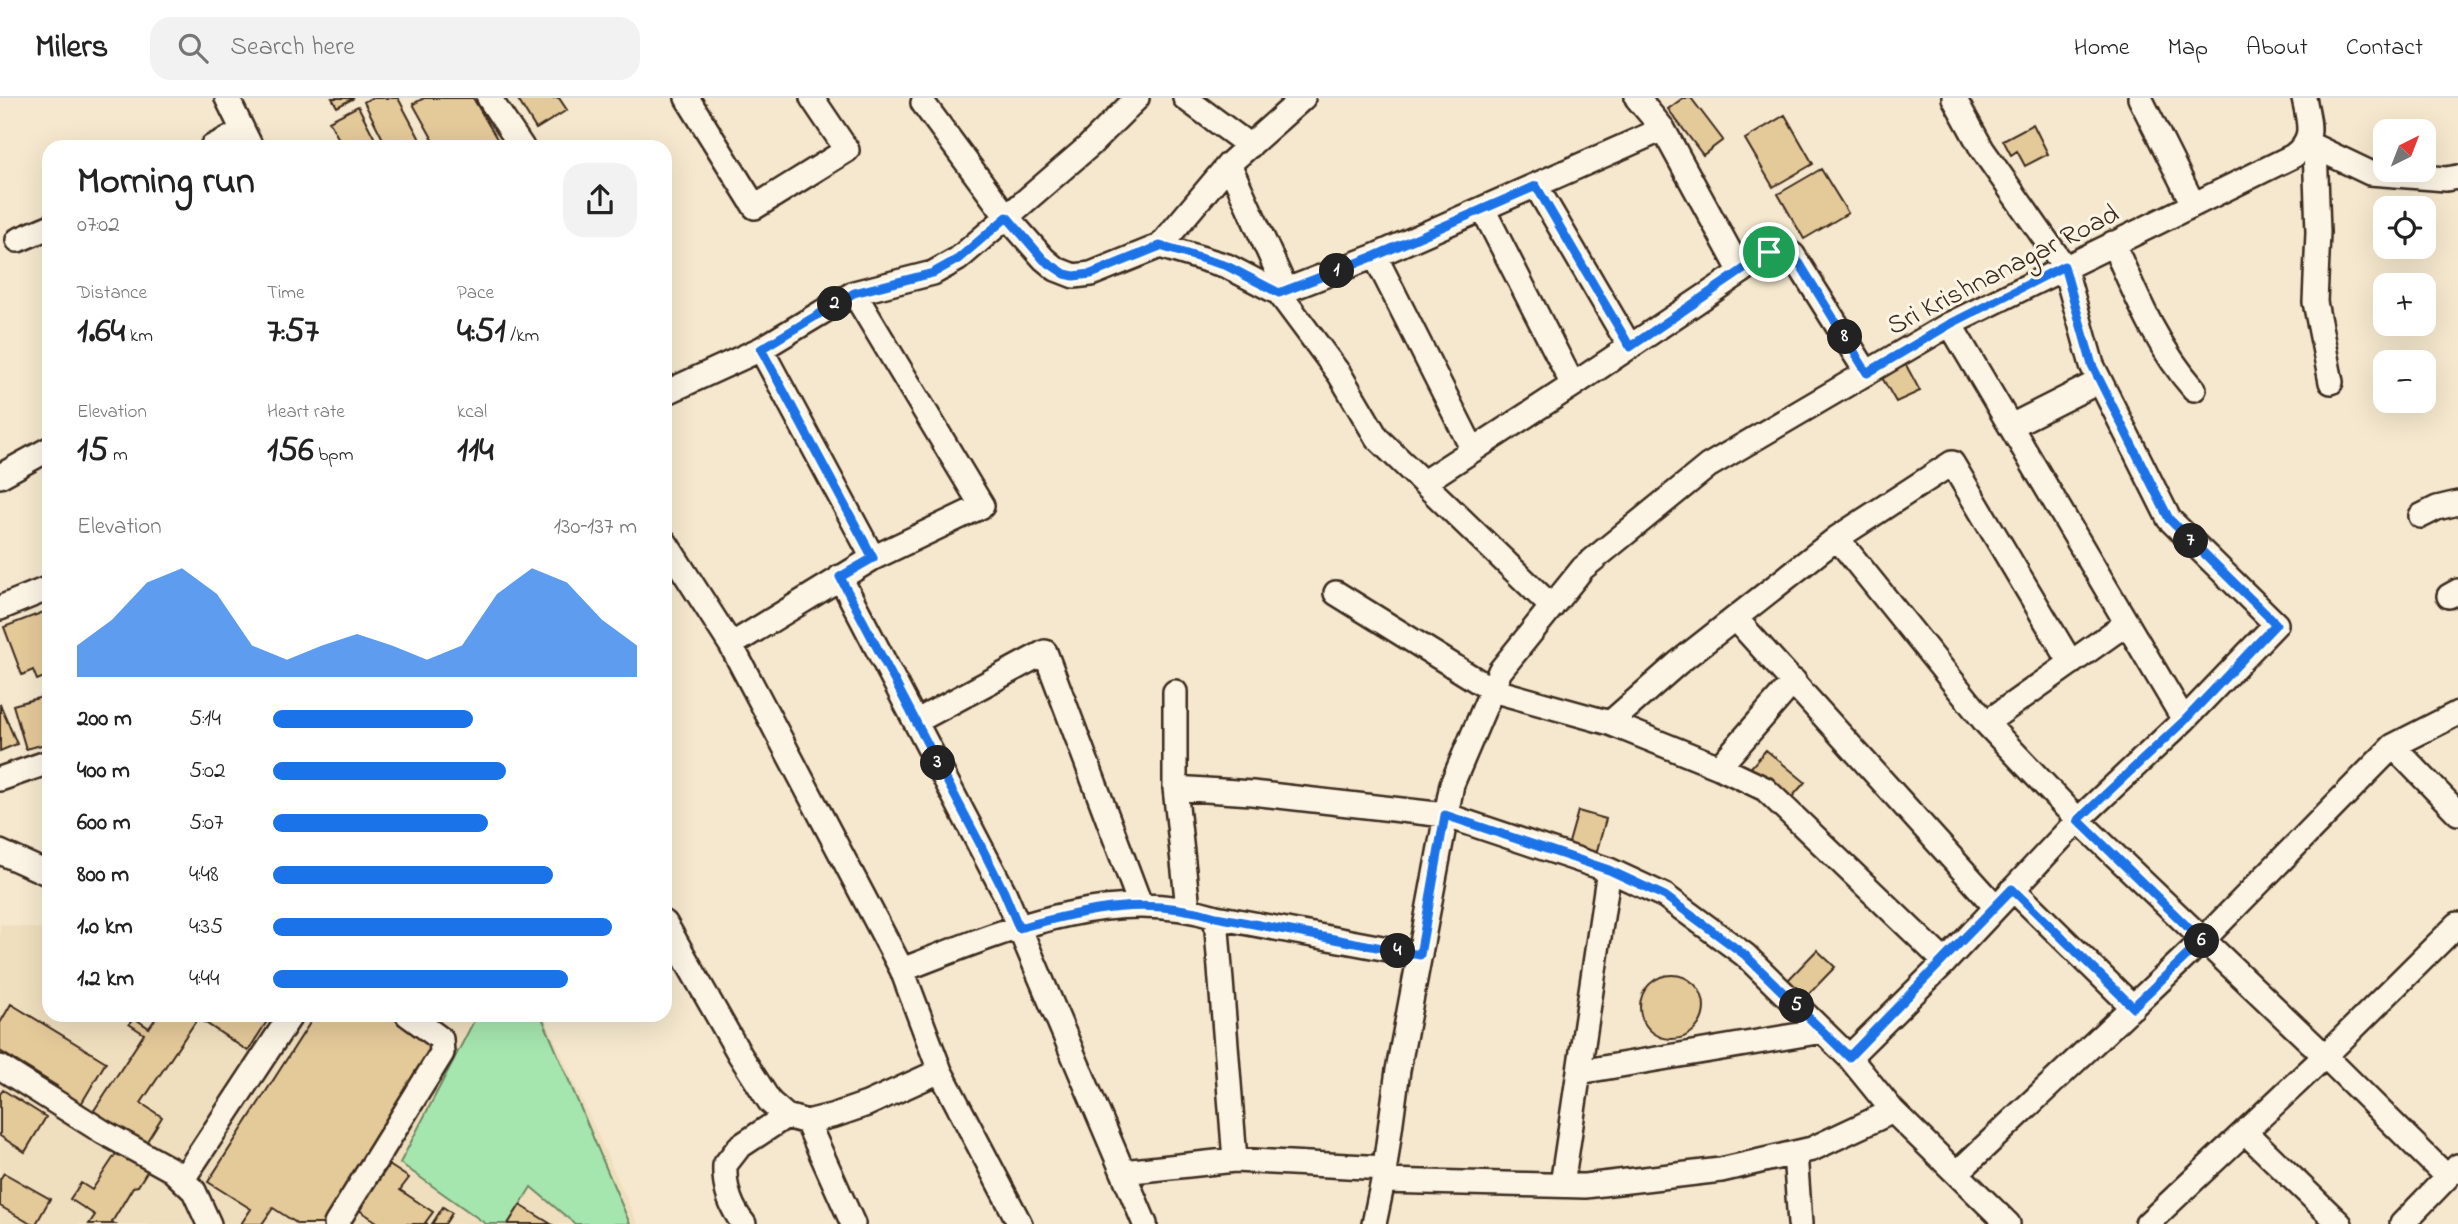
<!DOCTYPE html>
<meta charset="utf-8">
<style>
:root{--surface:#fff;--page:#f2f2f2;--text:#222;--muted:#767676;--line:#e0e0e0;--accent:#1a73e8}
body{margin:0;font-family:"Indie Flower",sans-serif;background:var(--page);color:var(--text);height:100vh;display:flex;flex-direction:column;font-size:26px;white-space:nowrap}
*{box-sizing:border-box;margin:0}
p{font-size:23px;color:var(--muted)}
.icon{flex:none;width:38px;height:38px;fill:none;stroke:currentColor;stroke-width:2;stroke-linecap:round;stroke-linejoin:round}
.map{position:relative;flex:1;overflow:hidden}
.side{position:absolute;left:42px;top:42px;width:630px;height:882px;display:flex;flex-direction:column;background:var(--surface);border-radius:21px;box-shadow:0 7px 28px #0002}
.side>*{flex:none}
.needle{width:46px;rotate:42deg}
.controls{position:absolute;left:2373px;top:21px;display:grid;gap:14px}
.controls a{display:grid;place-items:center;width:63px;height:63px;border-radius:14px;background:var(--surface);box-shadow:0 7px 28px #0002;font-size:35px}
.pin{position:absolute;display:grid;place-items:center;width:60px;height:60px;color:#fff;margin:-30px;border:4px solid #fff;border-radius:50%;box-shadow:0 2px 7px #0007}
.km{position:absolute;width:35px;height:35px;margin:-18px;border-radius:50%;background:#222;color:#fff;font-size:19px;line-height:35px;text-align:center}
.round{display:grid;place-items:center;flex:none;width:74px;height:74px;border-radius:21px;background:var(--page)}
.summary{display:flex;align-items:center;justify-content:space-between;height:119px;padding:0 35px}
h1{font-size:38px;font-weight:700;line-height:52px}
.figures{display:grid;grid-template-columns:repeat(3,1fr);gap:10px;height:119px;padding:7px 35px}
.figures div{display:grid;align-content:center}
.figures b{font-size:35px;font-weight:700}
.figures small{font-size:19px;font-weight:400}
.figures p{font-size:19px}
.chart{height:196px;padding:14px 35px}
.chart p{display:flex;justify-content:space-between}
.chart svg{width:100%;height:126px;margin-top:7px;fill:var(--accent);opacity:.7}
ul{padding:0 35px;list-style:none;font-size:23px}
li{display:grid;grid-template-columns:112px 84px 1fr;align-items:center;height:52px}
li i{height:18px;border-radius:9px;background:var(--accent)}
header{display:flex;align-items:center;gap:42px;box-sizing:border-box;height:98px;padding:0 35px;background:var(--surface);border-bottom:2px solid var(--line)}
header strong{font-size:33px}
nav{display:flex;gap:38px;margin-inline-start:auto;font-size:24px}
.search{width:490px;height:63px;background:var(--page);display:flex;align-items:center;gap:18px;box-sizing:border-box;padding:0 24px;border-radius:21px;color:var(--muted);font-size:26px}
.map>svg:first-child{display:block}
.built{fill:#f0dfbe}
.green{fill:#a5e5ae;stroke:#708866;stroke-width:2}
.building{fill:#e4c999;stroke:#3b2a1e;stroke-width:2}
.lines{fill:none;stroke-linecap:round;stroke-linejoin:round}
.minor-casing{stroke:#3b2a1e;stroke-width:28}
.minor{stroke:#fcf5e5;stroke-width:23}
.route-casing{stroke:#fff;stroke-width:14}
.route{stroke:#1a73e8;stroke-width:9}
.labels{text-anchor:middle;stroke-width:6;stroke-linejoin:round;paint-order:stroke}
.street-label{font-size:28px;fill:#3b2a1e;stroke:#fcf5e5}
</style>
<header>
<strong>Milers</strong>
<div class="search"><svg class="icon" aria-label="search" viewBox="0 0 24 24"><circle cx="10" cy="10" r="6"/><path d="M15 15l6 6"/></svg>Search here</div>
<nav><a>Home</a><a>Map</a><a>About</a><a>Contact</a></nav>
</header>
<div class="map">
<svg width="2458" height="1126" viewBox="0 0 2458 1126">
<rect width="100%" height="100%" fill="#f5e8ce"/>
<filter id="ink" filterUnits="userSpaceOnUse"><feTurbulence type="fractalNoise" baseFrequency=".0143" numOctaves="2"/><feDisplacementMap in="SourceGraphic" scale="14" xChannelSelector="R" yChannelSelector="G"/><feConvolveMatrix kernelMatrix="1 2 1 2 8 2 1 2 1" color-interpolation-filters="sRGB"/></filter>
<g filter="url(#ink)">
<path class="built" d="M0 826 49 832V917H544L638 1126H0Z"/>
<path class="green" d="M477 917H541L630 1126H575L531 1089 508 1126H486L400 1065Z"/>
<path class="building" d="M332 0H354L337 9Z
M371 0H398L424 49H387L364 4Z
M424 0H473L500 46 494 49H437L413 6Z
M517 0H559L567 12 536 31Z
M1683 0H1691L1723 42 1703 57 1668 11Z
M358 8 379 49H343L329 23Z
M1785 17 1813 66 1773 89 1745 41Z
M2033 26 2048 56 2025 68 2017 53 2011 57 2003 42Z
M1821 71 1848 115 1804 141 1778 96Z
M1906 267 1920 293 1896 304 1881 278Z
M49 512V577L37 582 33 572 22 577 4 529Z
M49 597V645L26 651 13 607Z
M0 606 17 646 0 653Z
M1766 652 1805 684 1786 706 1747 674Z
M1578 713 1606 721 1596 756 1568 748Z
M1817 852 1835 869 1806 899 1788 882Z
M1640 909a32 32 0 1 1 64 0a32 32 0 1 1-64 0Z
M11 906 106 964 77 1013 51 998 57 988 0 953V925Z
M158 917H271L248 953 198 920 141 1005 162 1019 144 1048 93 1014 144 936 129 926 134 920 149 930Z
M315 917H391L436 946 326 1126H298L273 1110 262 1126H241L251 1111 208 1084Z
M3 992 46 1019 25 1054 0 1038V996Z
M121 1048 151 1067 138 1088 133 1089 112 1124 115 1126H89L95 1117 70 1101 81 1085 92 1092Z
M389 1067 409 1080 400 1092 433 1114 425 1125 428 1126H380L359 1112Z
M4 1075 50 1101 36 1126H31L0 1108V1081Z
M520 1107 551 1126H508Z
M443 1109 452 1115 445 1126H432Z"/>
<g class="lines">
<g class="minor-casing">
<path id="minor" d="M227 0 251 49
M489 0 522 49
M687 0 755 109 847 52 812 0
M1185 0 1250 48
M1637 0 1663 31 1741 174C1757 163 1775 143 1793 157L1867 275
M2140 0 2193 106
M923 5 1007 119 1044 161 1056 171 1074 178 1091 176 1160 148 1227 168 1279 195 1340 277 1377 340 1552 509
M2307 45 2370 75 2446 81 2458 79
M212 49 243 33
M2315 49 2318 134 2315 204 2331 284
M1229 66 1286 192
M1536 88 1630 249
M1483 111 1573 287
M18 142 49 129
M2113 145C2136 197 2156 248 2194 291
M1160 148 1229 66 1303 0
M1375 158 1473 352
M1279 195 1375 158 1663 31
M1950 226 2184 622
M761 251 873 460
M665 295 761 251 854 195 933 175 958 161 1089 48 1137 0
M2011 328 2100 283
M0 378 49 351
M1424 384 1573 287 1741 174
M2421 418 2437 410 2458 405
M1837 440 1986 625 2078 722 2325 958 2447 1079
M665 444 731 547 902 872 940 973 1020 1126
M840 479 1004 794 1145 1126
M1336 495 1492 592 1610 625 1719 669 1765 691 1945 864
M2449 498 2458 493
M0 510 49 490
M1736 521 1996 809
M731 547 873 460 982 408 854 195
M1175 594V690L1188 810
M917 623 1045 554 1140 806
M1610 625 1678 565 1837 440 1952 365 2071 565
M1986 625 2127 525
M2393 648 2458 615
M1719 669 1794 583
M0 681 49 664
M1175 690 1252 695 1445 717 1609 772 1665 798 1745 857 1849 959 1893 1013 2008 1126
M0 754 49 776
M2013 791 2133 909
M1216 819 1235 1062
M665 825 740 957 770 1004 786 1018 807 1024 835 1017 867 1006 940 973
M902 872C1001 834 1109 786 1216 819L1420 857
M1849 959 1945 864 2078 722 2184 622 2276 526 2169 421 2092 267 2064 168 1982 51 1954 0
M0 969 103 1034 172 1072 194 1093 209 1126
M1579 974 1823 933
M807 1024 853 1126
M2245 1034 2340 1126
M1795 1055 1800 1126
M1123 1074 1235 1062 1385 1070
M1957 1075 2202 843 2393 648 2458 715
M183 1081 291 917
M1383 1083 1585 1088 1721 1072 1812 1051 1893 1013
M1562 1087 1609 772
M336 1126 442 955 441 941 408 917
M744 1126C730 1109 724 1089 725 1067L739 1049 786 1018
M1374 1126 1383 1083 1398 972 1452 686 1500 573 1583 470 1708 368 1950 226 2293 58C2316 41 2309 25 2304 0
M2147 1126 2325 958 2458 826
M2402 1126 2458 1068"/>
</g>
<use href="#minor" class="minor"/>
</g>
</g>
<g class="lines" filter="url(#ink)">
<g class="route-casing">
<path id="route" d="M1536 88 1630 249 1769 154C1784 148 1790 154 1800 166L1867 275 1950 226 2064 168 2092 267 2169 421 2276 526 2185 622 2078 722 2202 843 2133 909 2012 791 1849 959 1745 857 1665 798 1609 772 1445 717 1420 857 1216 819C1147 798 1087 811 1019 830L1004 794 979 744 840 479 873 460 761 251 854 195 933 175 958 161 1007 119 1044 162 1065 176 1074 178 1091 176 1160 148 1227 168 1279 195 1375 158Z"/>
</g>
<use href="#route" class="route"/>
</g>
<g class="labels">
<g class="street-label">
<text transform="translate(2002 170) rotate(-27)" y="10">Sri Krishnanagar Road</text>
</g>
</g>
</svg>
<div class="controls">
<a><svg class="needle" viewBox="-14 -14 28 28"><path d="M0-13l5 13h-10z" fill="#e53935"/><path d="M0 13l5-13h-10z" fill="#767676"/></svg></a>
<a><svg class="icon" aria-label="locate" viewBox="0 0 24 24"><circle cx="12" cy="12" r="6"/><path d="M12 2v4M12 18v4M2 12h4M18 12h4"/></svg></a>
<a>+</a>
<a>−</a>
</div>
<div class="pin" style="left:1769px;top:154px;background:#1e9e55"><svg class="icon" aria-label="arrive" viewBox="0 0 24 24"><path d="M6 21V4h12l-3 4 3 4H6"/></svg></div>
<b class="km" style="left:1337px;top:173px">1</b>
<b class="km" style="left:835px;top:206px">2</b>
<b class="km" style="left:938px;top:665px">3</b>
<b class="km" style="left:1398px;top:853px">4</b>
<b class="km" style="left:1797px;top:908px">5</b>
<b class="km" style="left:2202px;top:843px">6</b>
<b class="km" style="left:2191px;top:443px">7</b>
<b class="km" style="left:1845px;top:239px">8</b>
<section class="side">
<div class="summary"><div><h1>Morning run</h1><p>07:02</p></div><a class="round"><svg class="icon" aria-label="share" viewBox="0 0 24 24"><path d="M12 15V3M7 8l5-5 5 5M5 13v7h14v-7"/></svg></a></div>
<div class="figures">
<div><p>Distance</p><b>1.64<small> km</small></b></div>
<div><p>Time</p><b>7:57</b></div>
<div><p>Pace</p><b>4:51<small> /km</small></b></div>
</div>
<div class="figures">
<div><p>Elevation</p><b>15<small> m</small></b></div>
<div><p>Heart rate</p><b>156<small> bpm</small></b></div>
<div><p>kcal</p><b>114</b></div>
</div>
<div class="chart"><p><span>Elevation</span>130–137 m</p>
<svg viewBox="0 0 160 44" preserveAspectRatio="none"><path d="M0 44V33L10 24L20 11L30 6L40 15L50 33L60 38L70 33L80 29L90 33L100 38L110 33L120 15L130 6L140 11L150 24L160 33V44z"/></svg>
</div>
<ul>
<li><b>200 m</b>5:14<i style="width:55%"></i></li>
<li><b>400 m</b>5:02<i style="width:64%"></i></li>
<li><b>600 m</b>5:07<i style="width:59%"></i></li>
<li><b>800 m</b>4:48<i style="width:77%"></i></li>
<li><b>1.0 km</b>4:35<i style="width:93%"></i></li>
<li><b>1.2 km</b>4:44<i style="width:81%"></i></li>
</ul>
</section>
</div>
